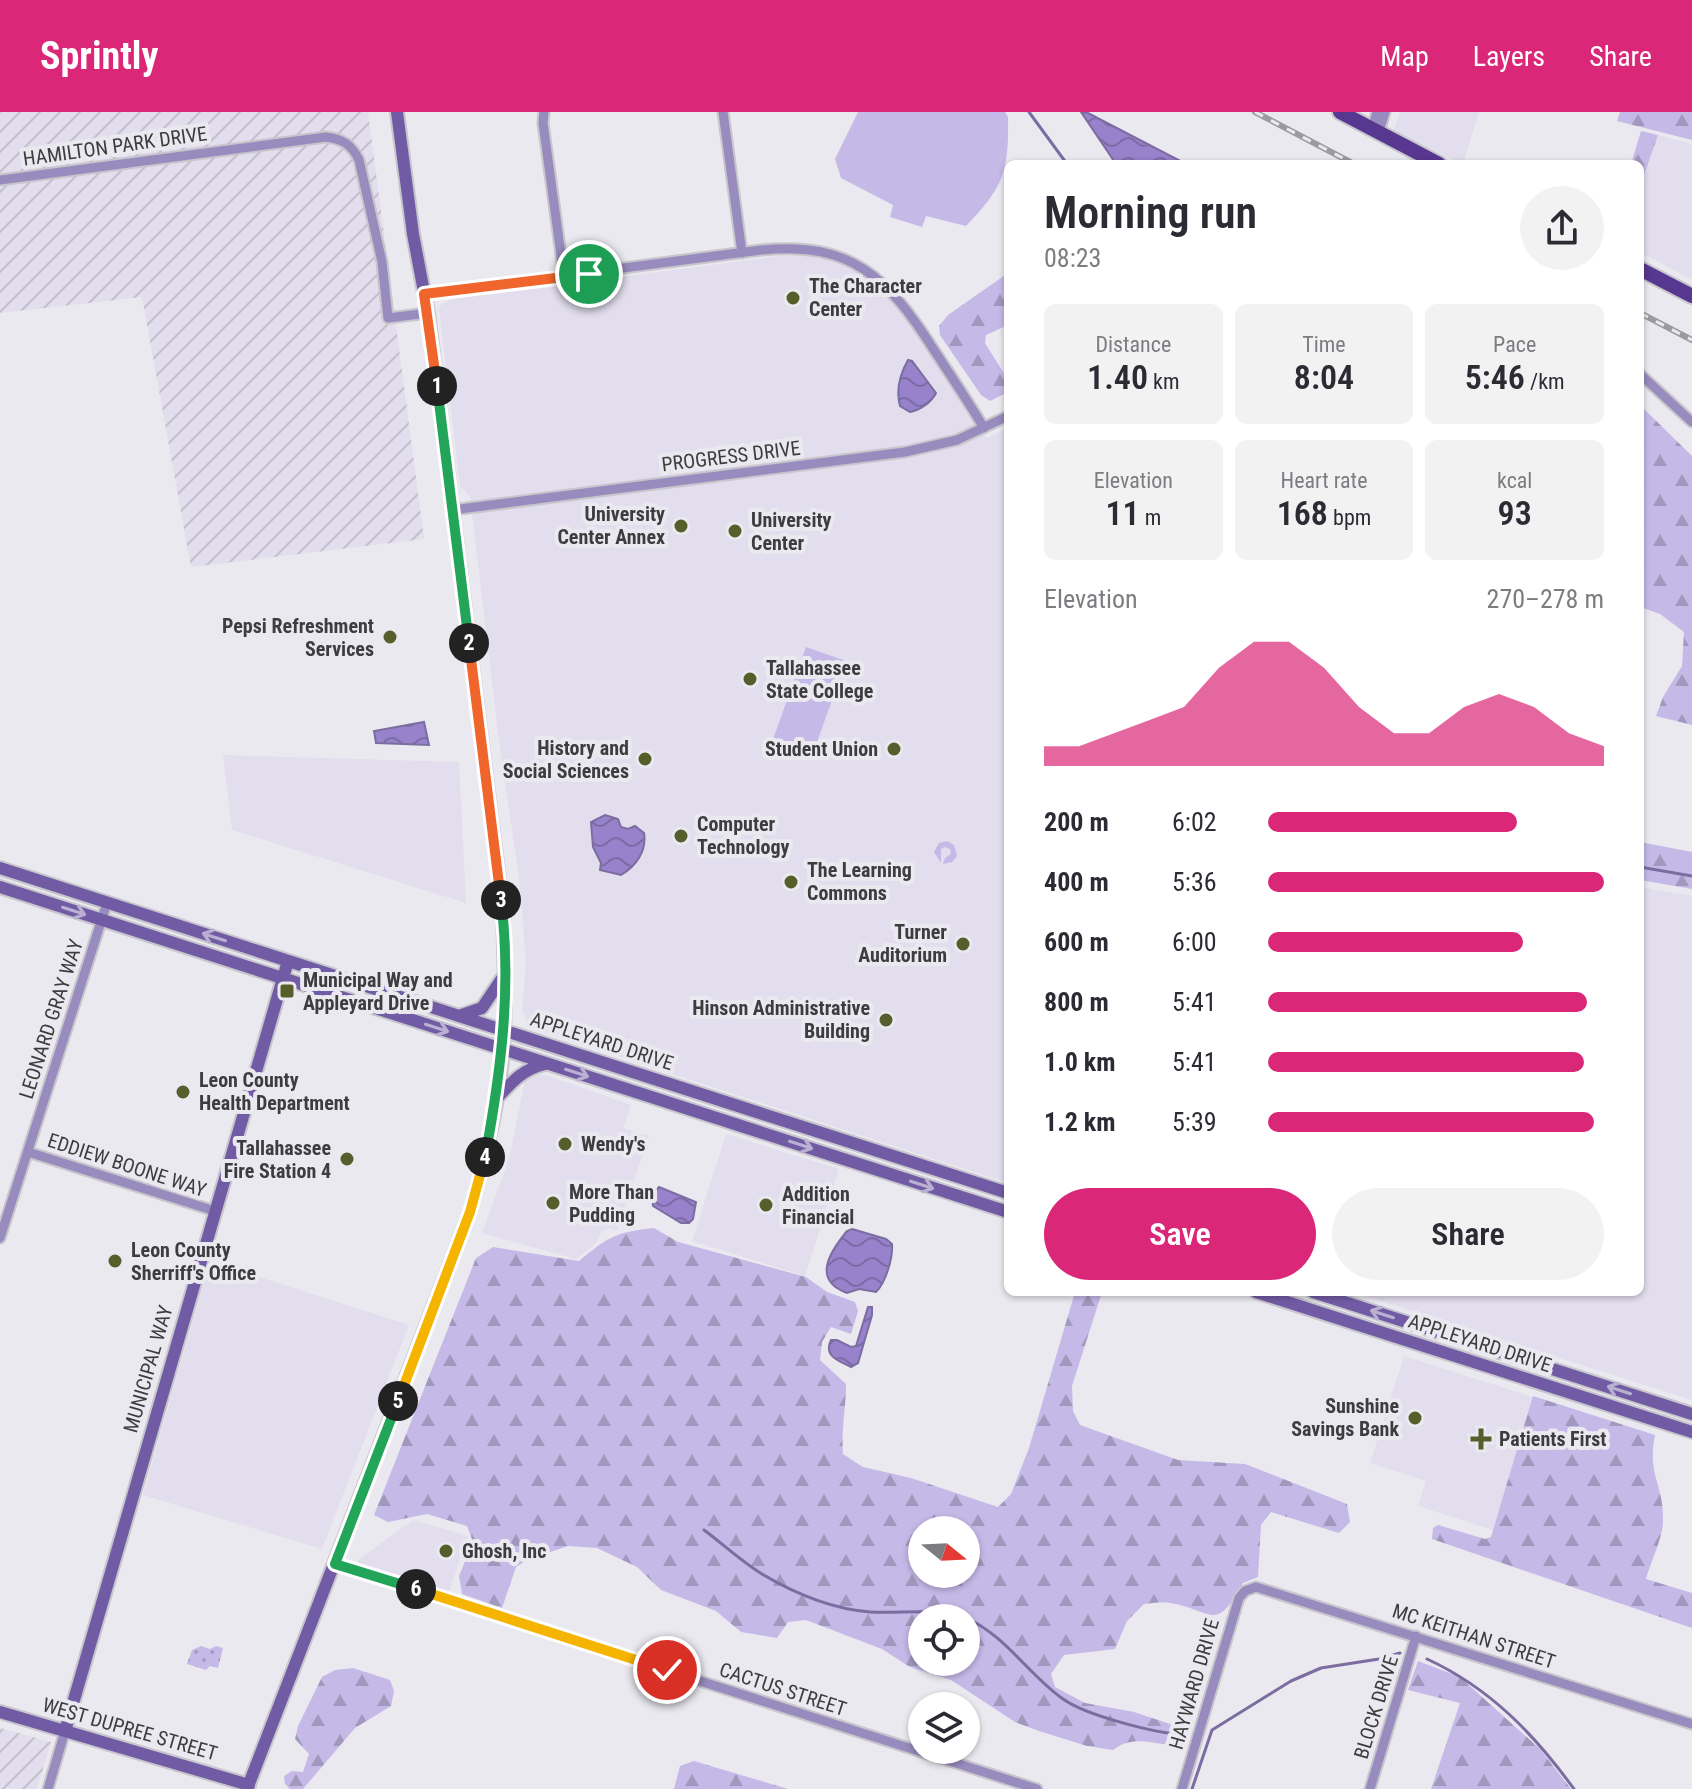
<!DOCTYPE html>
<meta charset="utf-8">
<style>
:root{--surface:#fff;--page:#f2f2f3;--text:#2b2b33;--muted:#7c7c81;--accent:#db2777}
body{margin:0;font-family:"Roboto Condensed",sans-serif;background:var(--page);color:var(--text);height:100vh;display:flex;flex-direction:column;font-size:30px;white-space:nowrap}
*{box-sizing:border-box;margin:0}
p{font-size:26px;color:var(--muted)}
.icon{flex:none;width:44px;height:44px;fill:none;stroke:currentColor;stroke-width:2;stroke-linecap:round;stroke-linejoin:round}
.map{position:relative;flex:1;overflow:hidden}
.sheet{position:absolute;left:1004px;top:48px;width:640px;height:1136px;display:flex;flex-direction:column;background:var(--surface);border-radius:12px;box-shadow:0 2px 6px #0004}
.sheet>*{flex:none}
.needle{width:52px;rotate:108deg}
.tools{position:absolute;left:908px;top:1404px;display:grid;gap:16px}
.tools a{display:grid;place-items:center;width:72px;height:72px;border-radius:50%;background:var(--surface);box-shadow:0 2px 6px #0004;font-size:40px}
.pin{position:absolute;display:grid;place-items:center;width:68px;height:68px;color:#fff;margin:-34px;border:4px solid #fff;border-radius:50%;box-shadow:0 2px 8px #0007}
.km{position:absolute;width:40px;height:40px;margin:-20px;border-radius:50%;background:#222;color:#fff;font-size:22px;line-height:40px;text-align:center}
.round{display:grid;place-items:center;flex:none;width:84px;height:84px;border-radius:42px;background:var(--page)}
.overview{display:flex;align-items:center;justify-content:space-between;height:136px;padding:0 40px}
h1{font-size:44px;font-weight:600;line-height:60px}
.metrics{display:grid;grid-template-columns:repeat(3,1fr);gap:12px;height:136px;padding:8px 40px}
.metrics div{display:grid;align-content:center;border-radius:12px;background:var(--page);text-align:center}
.metrics b{font-size:34px;font-weight:600}
.metrics small{font-size:22px;font-weight:400}
.metrics p{font-size:22px}
.chart{height:224px;padding:16px 40px}
.chart p{display:flex;justify-content:space-between}
.chart svg{width:100%;height:144px;margin-top:8px;fill:var(--accent);opacity:.7}
.button{display:flex;gap:16px;margin-top:auto;padding:16px 40px}
.button a{flex:1;height:92px;border-radius:48px;background:var(--accent);color:#fff;font-size:32px;font-weight:600;line-height:92px;text-align:center}
.button a+a{background:var(--page);color:var(--text)}
ul{padding:0 40px;list-style:none;font-size:26px}
li{display:grid;grid-template-columns:128px 96px 1fr;align-items:center;height:60px}
li i{height:20px;border-radius:10px;background:var(--accent)}
header{display:flex;align-items:center;gap:48px;box-sizing:border-box;height:112px;padding:0 40px;background:var(--accent);color:#fff}
header strong{font-size:38px}
nav{display:flex;gap:44px;margin-inline-start:auto;font-size:28px}
.map>svg:first-child{display:block}
.built{fill:#e2deed}
.industrial{fill:url(#industrial-furrows)}
.grass{fill:#c5b9e8}
.forest{fill:url(#forest-firs);fill-rule:evenodd}
.park{fill:url(#park-dots)}
.water{fill:url(#water-waves);stroke:#7c6da1;stroke-width:2}
.lines{fill:none;stroke-linecap:round;stroke-linejoin:round}
.stream{stroke:#7c6da1;stroke-width:3}
.street-casing{stroke:#c7c6cd;stroke-width:13}
.secondary-casing{stroke:#c7c6cd;stroke-width:16}
.primary-casing{stroke:#c7c6cd;stroke-width:18}
.street{stroke:#988bbd;stroke-width:9}
.secondary{stroke:#725ba5;stroke-width:12}
.primary{stroke:#583791;stroke-width:14}
.rail-casing{stroke:#9b9a9f;stroke-width:6}
.rail{stroke:#eae9f0;stroke-width:3;stroke-dasharray:9;stroke-linecap:butt}
.oneway{stroke:#bab0d2}
.split-1-casing{stroke:#fff;stroke-width:16}
.split-2-casing{stroke:#fff;stroke-width:16}
.split-3-casing{stroke:#fff;stroke-width:16}
.split-4-casing{stroke:#fff;stroke-width:16}
.split-5-casing{stroke:#fff;stroke-width:16}
.split-6-casing{stroke:#fff;stroke-width:16}
.split-7-casing{stroke:#fff;stroke-width:16}
.split-1{stroke:#f0652b;stroke-width:10}
.split-2{stroke:#22a559;stroke-width:10}
.split-3{stroke:#f0652b;stroke-width:10}
.split-4{stroke:#22a559;stroke-width:10}
.split-5{stroke:#f5b400;stroke-width:10}
.split-6{stroke:#22a559;stroke-width:10}
.split-7{stroke:#f5b400;stroke-width:10}
.poi-dot{fill:#565e2c;stroke:#eae9f0;stroke-width:3}
.labels{text-anchor:middle;stroke-width:8;stroke-linejoin:round;paint-order:stroke}
.street-label{font-size:20px;fill:#3d3c3f;stroke:#eae9f0}
.poi-label{font-size:20px;font-weight:bold;fill:#3d3c3f;stroke:#eae9f0;text-anchor:start}
</style>
<header>
<strong>Sprintly</strong>
<nav><a>Map</a><a>Layers</a><a>Share</a></nav>
</header>
<div class="map">
<svg width="1692" height="1677" viewBox="0 0 1692 1677">
<defs>
<pattern id="industrial-furrows" width="10" height="10" patternUnits="userSpaceOnUse" patternTransform="scale(2)"><rect width="10" height="10" fill="#e2deed"/><path d="M-1 1l2-2M0 10L10 0M9 11l2-2" fill="none" stroke="#c3bfcc"/></pattern>
<pattern id="forest-firs" width="22" height="20" patternUnits="userSpaceOnUse" patternTransform="scale(2)"><rect width="22" height="20" fill="#c5b9e8"/><path d="M5 1l3.5 6h-7zM16 11l3.5 6h-7z" fill="#a198bd"/></pattern>
<pattern id="park-dots" width="8" height="8" patternUnits="userSpaceOnUse" patternTransform="scale(2)"><rect width="8" height="8" fill="#c5b9e8"/><path d="M2 2h.1M6 6h.1" fill="none" stroke="#a198bd" stroke-width="1.8" stroke-linecap="round"/></pattern>
<pattern id="water-waves" width="16" height="10" patternUnits="userSpaceOnUse" patternTransform="scale(2)"><rect width="16" height="10" fill="#9782cb"/><path d="M0 5q4-4 8 0t8 0" fill="none" stroke="#7c6ca6"/></pattern>
</defs>
<rect width="100%" height="100%" fill="#eae9f0"/>
<path class="built" d="M1400 0H1479L1463 52 1393 20Z
M1658 23 1692 32V168L1640 140V75Z
M780 144H803L828 148 847 155 870 167 899 192 987 326 1008 315V1071L540 919 529 913 522 899 526 849 519 765 500 637 470 385 460 374 439 196 442 192 454 187Z
M223 643 459 650 466 791 232 718Z
M1640 775 1692 784V1288L1352 1180H1640Z
M538 963H546L631 993 623 1016 649 1024 617 1119 610 1116 602 1119 595 1132 576 1147 482 1121 509 1047 525 969Z
M726 1022 839 1057 805 1164 692 1129Z
M210 1149 409 1213 322 1437 143 1383Z
M1404 1244 1536 1286 1493 1418 1418 1394 1426 1369 1370 1351Z
M413 1408 468 1424 448 1483 358 1452V1448Z"/>
<path class="industrial" d="M0 0H368L424 427 191 455 142 185 0 201Z
M0 1616 51 1630 37 1677H0Z"/>
<path class="grass" d="M858 0H1005L1008 5C1009 59 1004 75 966 114L926 104 922 115 890 105 893 93 841 66 835 47Z
M806 535 846 549 812 644 772 630Z
M947 729 954 733 957 744 952 750 943 752 945 746 951 742 950 737 945 735 941 737V751L934 740 939 731Z"/>
<path class="forest" d="M1620 0H1692V28L1617 9Z
M1641 19 1658 23 1640 75V52H1631Z
M1008 161V213L986 223 985 231 1008 268V280L990 289 981 283 940 223 939 214 948 203Z
M1640 293 1692 344V613L1656 604 1663 585 1682 554 1684 520 1660 502 1640 495Z
M1640 730 1692 740V777L1640 768Z
M654 1116 678 1130 806 1165 827 1180 855 1190 858 1199 851 1222 831 1215 822 1230 820 1248 846 1272C846 1296 841 1317 843 1342L863 1355 911 1366 998 1395 1011 1382 1029 1336 1075 1180H1102L1072 1274 1073 1299 1080 1313 1178 1348 1245 1352 1347 1392 1350 1410 1339 1421 1271 1400 1261 1413 1258 1465 1243 1471C1214 1523 1214 1498 1170 1491 1162 1490 1152 1491 1144 1492L1127 1509 1115 1537 1064 1543 1051 1562 1055 1575 1085 1591 1134 1600 1185 1617 1181 1633C1155 1634 1135 1621 1113 1638L1087 1634 1039 1619 1015 1610 951 1568 910 1555 882 1537 806 1508 788 1510 777 1526 741 1520 716 1499 661 1478 637 1455 597 1436 568 1434 527 1448 516 1455 502 1496 462 1482 459 1464 473 1430 467 1414 427 1402 388 1410 374 1403 476 1146 493 1135 579 1149C608 1125 616 1120 654 1116ZM922 1418H966V1462H922ZM922 1506H966V1550H922Z
M1533 1284 1655 1323C1647 1361 1663 1372 1663 1405 1664 1425 1651 1448 1646 1467L1692 1481V1516L1432 1427 1433 1416 1438 1413 1485 1427 1491 1425Z
M1418 1549 1460 1565 1540 1637 1571 1677H1431L1460 1591 1408 1578Z
M353 1556 390 1568 394 1579 391 1594 355 1616 303 1677H290L285 1672 284 1664 292 1659 303 1660 309 1642 295 1627 298 1614 322 1565 335 1558Z
M694 1649 788 1677H674L680 1654Z"/>
<path class="park" d="M201 1534 210 1537 216 1534 223 1536 218 1556 210 1554 206 1558 187 1552 192 1538Z"/>
<path class="water" d="M1081 0 1088 1 1186 52H1116Z
M908 248 912 249 936 281C931 291 920 298 910 300L900 294C896 279 900 262 908 248Z
M424 610 429 633 376 631 374 619Z
M605 703 618 707 621 715 628 717 635 714 644 721C647 739 636 754 621 763L600 758 601 751 593 735 591 710Z
M659 1075 696 1090 693 1107 689 1111H681L653 1094 652 1083Z
M852 1117 886 1127 892 1132C893 1146 886 1170 876 1180L859 1177 847 1181C812 1168 829 1141 847 1119Z
M868 1195H872V1203L858 1251 851 1255C839 1249 823 1244 831 1228H837L851 1235 856 1234Z"/>
<g class="lines">
<path class="stream" d="M1029 0 1067 52
M1640 755 1692 764
M704 1418C723 1432 742 1450 762 1462 794 1481 833 1497 870 1500 899 1502 941 1495 966 1506 1005 1523 1029 1563 1063 1587 1087 1604 1155 1621 1185 1623
M1427 1547C1490 1576 1534 1622 1574 1677
M1192 1677 1212 1618 1291 1569 1321 1556 1379 1547 1400 1541"/>
<g class="street-casing">
<path id="street" d="M544 0 543 11 564 165
M723 0 742 141
M1372 17 1377 0
M1379 20 1385 0
M0 68 326 25C343 27 352 33 359 48L382 150 388 206 428 201
M424 182 761 138C852 129 888 166 934 238 951 264 968 289 984 316
M1640 262 1692 310
M452 398 905 340 957 328 1008 304
M28 1040 215 1099
M0 1126 107 791
M335 1452 1037 1677
M48 1677 65 1619
M1182 1677 1239 1486 1245 1479 1256 1475 1692 1612
M1370 1677 1416 1524"/>
</g>
<g class="secondary-casing">
<path id="secondary" d="M0 756 1008 1081
M0 775 1008 1100
M459 904 482 896 505 862
M497 986C512 970 523 957 545 952
M1256 1180 1692 1320
M1313 1180 1692 1302
M0 1600 249 1673
M65 1619 288 849
M247 1677 470 1100C482 1058 493 1016 499 973 507 916 505 858 503 800L428 201 413 122 397 0"/>
</g>
<g class="primary-casing">
<path id="primary" d="M1340 0 1439 52
M1640 157 1692 184"/>
</g>
<use href="#street" class="street"/>
<use href="#secondary" class="secondary"/>
<use href="#primary" class="primary"/>
<g class="rail-casing">
<path id="rail" d="M1255 0 1354 52
M1640 201 1692 228"/>
</g>
<use href="#rail" class="rail"/>
</g>
<defs><path id="oneway-shaft" d="M-6 0H5M1.5-3L5.5 0L1.5 3" fill="none" stroke-width="1.6" stroke-linecap="round" stroke-linejoin="round" transform="scale(2)"/></defs>
<g class="oneway">
<use href="#oneway-shaft" transform="translate(74 799) rotate(18)"/>
<use href="#oneway-shaft" transform="translate(214 825) rotate(-162)"/>
<use href="#oneway-shaft" transform="translate(437 916) rotate(18)"/>
<use href="#oneway-shaft" transform="translate(577 961) rotate(18)"/>
<use href="#oneway-shaft" transform="translate(801 1033) rotate(18)"/>
<use href="#oneway-shaft" transform="translate(922 1073) rotate(18)"/>
<use href="#oneway-shaft" transform="translate(1382 1202) rotate(-162)"/>
<use href="#oneway-shaft" transform="translate(1619 1278) rotate(-162)"/>
</g>
<g class="lines">
<g class="split-1-casing">
<path id="split-1" d="M437 274 424 182 589 162"/>
</g>
<g class="split-2-casing">
<path id="split-2" d="M437 274 469 531"/>
</g>
<g class="split-3-casing">
<path id="split-3" d="M469 531 501 788"/>
</g>
<g class="split-4-casing">
<path id="split-4" d="M485 1045C501 960 512 875 501 788"/>
</g>
<g class="split-5-casing">
<path id="split-5" d="M398 1289 470 1100 485 1045"/>
</g>
<g class="split-6-casing">
<path id="split-6" d="M398 1289 335 1452 416 1477"/>
</g>
<g class="split-7-casing">
<path id="split-7" d="M416 1477 667 1558"/>
</g>
<use href="#split-1" class="split-1"/>
<use href="#split-2" class="split-2"/>
<use href="#split-3" class="split-3"/>
<use href="#split-4" class="split-4"/>
<use href="#split-5" class="split-5"/>
<use href="#split-6" class="split-6"/>
<use href="#split-7" class="split-7"/>
</g>
<g class="poi-dot">
<circle cx="793" cy="186" r="8"/>
<circle cx="681" cy="414" r="8"/>
<circle cx="735" cy="419" r="8"/>
<circle cx="390" cy="525" r="8"/>
<circle cx="750" cy="567" r="8"/>
<circle cx="894" cy="637" r="8"/>
<circle cx="645" cy="647" r="8"/>
<circle cx="681" cy="724" r="8"/>
<circle cx="791" cy="770" r="8"/>
<circle cx="963" cy="832" r="8"/>
<rect x="279" y="871" width="16" height="16" rx="4"/>
<circle cx="886" cy="908" r="8"/>
<circle cx="183" cy="980" r="8"/>
<circle cx="565" cy="1032" r="8"/>
<circle cx="347" cy="1047" r="8"/>
<circle cx="553" cy="1091" r="8"/>
<circle cx="766" cy="1093" r="8"/>
<circle cx="115" cy="1149" r="8"/>
<circle cx="1415" cy="1306" r="8"/>
<path d="M1477 1315h8v8h8v8h-8v8h-8v-8h-8v-8h8z"/>
<circle cx="446" cy="1439" r="8"/>
</g>
<g class="labels">
<g class="street-label">
<text transform="translate(115 34) rotate(-8)" y="7">HAMILTON PARK DRIVE</text>
<text transform="translate(731 344) rotate(-7)" y="7">PROGRESS DRIVE</text>
<text transform="translate(51 907) rotate(-72)" y="7">LEONARD GRAY WAY</text>
<text transform="translate(602 929) rotate(18)" y="7">APPLEYARD DRIVE</text>
<text transform="translate(127 1053) rotate(18)" y="7">EDDIEW BOONE WAY</text>
<text transform="translate(1480 1231) rotate(18)" y="7">APPLEYARD DRIVE</text>
<text transform="translate(148 1257) rotate(-74)" y="7">MUNICIPAL WAY</text>
<text transform="translate(1474 1524) rotate(18)" y="7">MC KEITHAN STREET</text>
<text transform="translate(1194 1572) rotate(-74)" y="7">HAYWARD DRIVE</text>
<text transform="translate(783 1577) rotate(18)" y="7">CACTUS STREET</text>
<text transform="translate(1376 1595) rotate(-73)" y="7">BLOCK DRIVE</text>
<text transform="translate(130 1617) rotate(16)" y="7">WEST DUPREE STREET</text>
</g>
<g class="poi-label">
<text x="809" y="181">The Character<tspan x="809" dy="23">Center</tspan></text>
<text x="665" y="409" text-anchor="end">University<tspan x="665" dy="23">Center Annex</tspan></text>
<text x="751" y="415">University<tspan x="751" dy="23">Center</tspan></text>
<text x="374" y="521" text-anchor="end">Pepsi Refreshment<tspan x="374" dy="23">Services</tspan></text>
<text x="766" y="563">Tallahassee<tspan x="766" dy="23">State College</tspan></text>
<text x="629" y="643" text-anchor="end">History and<tspan x="629" dy="23">Social Sciences</tspan></text>
<text x="878" y="644" text-anchor="end">Student Union</text>
<text x="697" y="719">Computer<tspan x="697" dy="23">Technology</tspan></text>
<text x="807" y="765">The Learning<tspan x="807" dy="23">Commons</tspan></text>
<text x="947" y="827" text-anchor="end">Turner<tspan x="947" dy="23">Auditorium</tspan></text>
<text x="303" y="875">Municipal Way and<tspan x="303" dy="23">Appleyard Drive</tspan></text>
<text x="870" y="903" text-anchor="end">Hinson Administrative<tspan x="870" dy="23">Building</tspan></text>
<text x="199" y="975">Leon County<tspan x="199" dy="23">Health Department</tspan></text>
<text x="581" y="1039">Wendy's</text>
<text x="331" y="1043" text-anchor="end">Tallahassee<tspan x="331" dy="23">Fire Station 4</tspan></text>
<text x="569" y="1087">More Than<tspan x="569" dy="23">Pudding</tspan></text>
<text x="782" y="1089">Addition<tspan x="782" dy="23">Financial</tspan></text>
<text x="131" y="1145">Leon County<tspan x="131" dy="23">Sherriff's Office</tspan></text>
<text x="1399" y="1301" text-anchor="end">Sunshine<tspan x="1399" dy="23">Savings Bank</tspan></text>
<text x="1499" y="1334">Patients First</text>
<text x="462" y="1446">Ghosh, Inc</text>
</g>
</g>
</svg>
<div class="tools">
<a><svg class="needle" viewBox="-14 -14 28 28"><path d="M0-13l5 13h-10z" fill="#e53935"/><path d="M0 13l5-13h-10z" fill="#7c7c81"/></svg></a>
<a><svg class="icon" aria-label="locate" viewBox="0 0 24 24"><circle cx="12" cy="12" r="6"/><path d="M12 2v4M12 18v4M2 12h4M18 12h4"/></svg></a>
<a><svg class="icon" aria-label="layers" viewBox="0 0 24 24"><path d="M12 4l9 5-9 5-9-5zM3 14l9 5 9-5"/></svg></a>
</div>
<div class="pin" style="left:589px;top:162px;background:#1e9e55"><svg class="icon" aria-label="arrive" viewBox="0 0 24 24"><path d="M6 21V4h12l-3 4 3 4H6"/></svg></div>
<div class="pin" style="left:667px;top:1558px;background:#d93025"><svg class="icon" aria-label="check" viewBox="0 0 24 24"><path d="M5 12l5 5 9-10"/></svg></div>
<b class="km" style="left:437px;top:274px">1</b>
<b class="km" style="left:469px;top:531px">2</b>
<b class="km" style="left:501px;top:788px">3</b>
<b class="km" style="left:485px;top:1045px">4</b>
<b class="km" style="left:398px;top:1289px">5</b>
<b class="km" style="left:416px;top:1477px">6</b>
<section class="sheet">
<div class="overview"><div><h1>Morning run</h1><p>08:23</p></div><a class="round"><svg class="icon" aria-label="share" viewBox="0 0 24 24"><path d="M12 15V3M7 8l5-5 5 5M5 13v7h14v-7"/></svg></a></div>
<div class="metrics">
<div><p>Distance</p><b>1.40<small> km</small></b></div>
<div><p>Time</p><b>8:04</b></div>
<div><p>Pace</p><b>5:46<small> /km</small></b></div>
</div>
<div class="metrics">
<div><p>Elevation</p><b>11<small> m</small></b></div>
<div><p>Heart rate</p><b>168<small> bpm</small></b></div>
<div><p>kcal</p><b>93</b></div>
</div>
<div class="chart"><p><span>Elevation</span>270–278 m</p>
<svg viewBox="0 0 160 44" preserveAspectRatio="none"><path d="M0 44V38L10 38L20 34L30 30L40 26L50 14L60 6L70 6L80 14L90 26L100 34L110 34L120 26L130 22L140 26L150 34L160 38V44z"/></svg>
</div>
<ul>
<li><b>200 m</b>6:02<i style="width:74%"></i></li>
<li><b>400 m</b>5:36<i style="width:100%"></i></li>
<li><b>600 m</b>6:00<i style="width:76%"></i></li>
<li><b>800 m</b>5:41<i style="width:95%"></i></li>
<li><b>1.0 km</b>5:41<i style="width:94%"></i></li>
<li><b>1.2 km</b>5:39<i style="width:97%"></i></li>
</ul>
<div class="button"><a>Save</a><a>Share</a></div>
</section>
</div>
